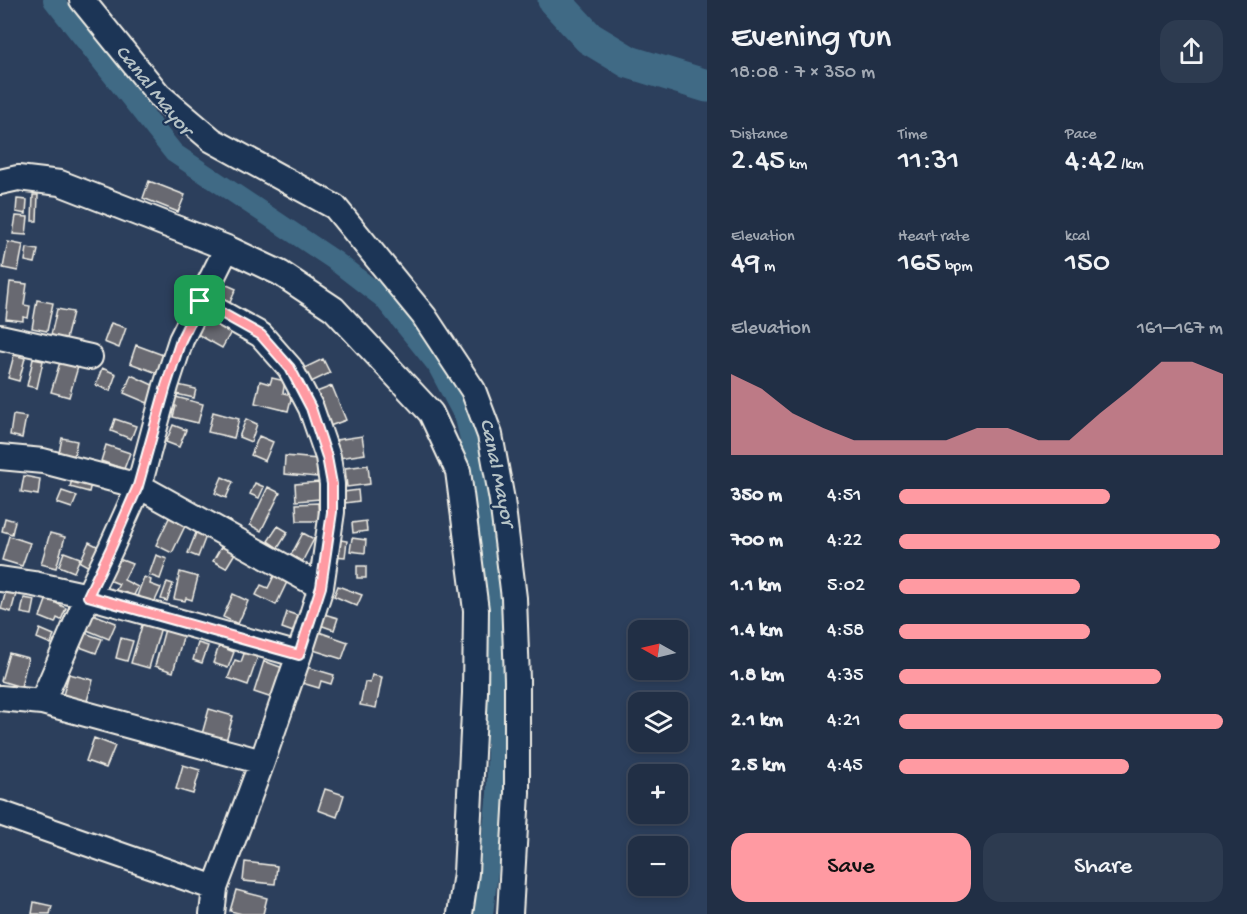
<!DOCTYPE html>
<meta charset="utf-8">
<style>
:root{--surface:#212f45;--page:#2d3b50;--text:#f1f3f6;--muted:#a2a9b3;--line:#3e4a5e;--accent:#ff9aa2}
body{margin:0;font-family:"Gochi Hand",sans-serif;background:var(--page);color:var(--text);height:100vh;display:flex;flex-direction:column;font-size:22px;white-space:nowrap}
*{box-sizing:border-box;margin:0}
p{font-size:20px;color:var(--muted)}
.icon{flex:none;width:33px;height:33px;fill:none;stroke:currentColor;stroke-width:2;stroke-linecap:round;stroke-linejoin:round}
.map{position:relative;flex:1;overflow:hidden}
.panel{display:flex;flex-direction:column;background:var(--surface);width:540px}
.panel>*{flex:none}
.needle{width:39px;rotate:278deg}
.fabs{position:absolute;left:628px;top:620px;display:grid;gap:12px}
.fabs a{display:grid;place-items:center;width:60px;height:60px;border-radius:12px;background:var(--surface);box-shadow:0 3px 9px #0003,0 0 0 2px var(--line);font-size:30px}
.pin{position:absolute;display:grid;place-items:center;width:51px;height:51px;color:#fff;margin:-26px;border-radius:12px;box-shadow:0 3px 9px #0006}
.round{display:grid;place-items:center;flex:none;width:63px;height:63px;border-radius:18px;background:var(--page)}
.head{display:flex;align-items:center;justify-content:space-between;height:102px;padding:0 24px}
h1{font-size:33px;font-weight:600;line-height:45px}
.stats{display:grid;grid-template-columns:repeat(3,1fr);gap:9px;height:102px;padding:6px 24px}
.stats div{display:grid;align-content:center}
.stats b{font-size:30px;font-weight:600}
.stats small{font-size:16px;font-weight:400}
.stats p{font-size:16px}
.chart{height:168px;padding:12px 24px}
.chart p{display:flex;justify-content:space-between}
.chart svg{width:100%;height:108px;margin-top:6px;fill:var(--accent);opacity:.7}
.action{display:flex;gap:12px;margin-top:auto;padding:12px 24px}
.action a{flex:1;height:69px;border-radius:18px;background:var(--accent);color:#111;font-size:24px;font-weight:600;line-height:69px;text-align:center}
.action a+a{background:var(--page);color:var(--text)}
ul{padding:0 24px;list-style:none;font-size:20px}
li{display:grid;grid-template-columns:96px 72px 1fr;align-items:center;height:45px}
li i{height:15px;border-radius:8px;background:var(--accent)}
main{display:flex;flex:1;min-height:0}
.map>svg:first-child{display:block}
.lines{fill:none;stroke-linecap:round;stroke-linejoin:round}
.canal{stroke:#3f6b85;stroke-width:20}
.river{stroke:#3f6b85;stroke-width:33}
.building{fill:#676971;stroke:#f4f1e8;stroke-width:1.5}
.minor-casing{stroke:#f4f1e8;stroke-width:28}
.minor{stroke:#1d3557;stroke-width:24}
.route-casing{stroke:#fff;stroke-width:12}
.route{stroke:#ff9aa2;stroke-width:8}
.labels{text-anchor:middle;stroke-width:4.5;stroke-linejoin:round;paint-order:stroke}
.water-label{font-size:21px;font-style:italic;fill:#b5c2c5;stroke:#1d3557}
</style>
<main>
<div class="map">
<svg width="707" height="914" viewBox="0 0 707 914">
<rect width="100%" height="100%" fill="#2c3f5c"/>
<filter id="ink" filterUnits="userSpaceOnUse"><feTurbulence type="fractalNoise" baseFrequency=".0167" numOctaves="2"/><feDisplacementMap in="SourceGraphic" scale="12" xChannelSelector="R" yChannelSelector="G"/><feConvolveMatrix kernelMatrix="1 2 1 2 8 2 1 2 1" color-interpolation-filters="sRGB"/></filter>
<g filter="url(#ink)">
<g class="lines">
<path class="canal" d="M53 0 174 153 334 260 383 298 437 365 465 418 482 490 496 594 497 794 483 914"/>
<path class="river" d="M554 0 589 38 629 62 707 86"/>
</g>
<path class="building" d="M149 181 185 195 178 212 143 198Z
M33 195H38L37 221H32Z
M17 199 27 200 26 214 16 212Z
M16 216 28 217 26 235 13 234Z
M8 242 23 245 18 271 3 268Z
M27 248 38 250 35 263 25 261Z
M10 282 27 284 24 305 30 306 28 318 23 317V321L6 319Z
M220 282 236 289 228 307 212 300Z
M37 300 53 303 47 331 32 328Z
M57 309 73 312 66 339 51 335Z
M206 318 231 332 222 348 197 334Z
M111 323 126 328 119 348 104 342Z
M136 345 163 355 157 373 130 363Z
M14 355 25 358 19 381 8 378Z
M33 359 43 361 37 388 27 386Z
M323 359 330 373 309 383 302 369Z
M60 362 78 367 69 397 51 392Z
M102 368 116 374 110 391 96 385Z
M131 375 157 387 150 404 124 393Z
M272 378 285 381 283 393 292 395 288 411 255 403 260 381 270 384Z
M178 385 196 389 194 398 176 394Z
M332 386 346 420 327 427 314 393Z
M172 396 203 404 198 423 173 417 176 406 170 405Z
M213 412 239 419 234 438 208 432Z
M13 415 26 417 22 438 10 435Z
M115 419 136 426 131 439 111 431Z
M246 419 257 424 251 442 239 437Z
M173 425 186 430 179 447 166 442Z
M259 436 273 442 265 461 251 455Z
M362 436 365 454 339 458 336 440Z
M62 438 77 441 74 456 59 453Z
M106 445 130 453 124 469 101 461Z
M285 456 318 459 317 477 284 474Z
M368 465 370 484 347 487 345 468Z
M24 476 40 479 38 495 21 492Z
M222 477 233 482 226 498 215 493Z
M72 479 91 484 89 492 70 487Z
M319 482 320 499 296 501 295 484Z
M255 483 264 487 259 498 250 494Z
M268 487 280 493 261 531 250 525Z
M358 490 359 501 345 503 344 492Z
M62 491 77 496 72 508 57 503Z
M318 503 319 521H297L296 504Z
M170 516 186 524 172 553 156 545Z
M5 518 15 521 12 534 2 531Z
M366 521 367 531 353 533 352 523Z
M278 526 288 532 278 548 268 541Z
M50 533 65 537 56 568 41 564Z
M196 533 206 536 198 557 188 553Z
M303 533 314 539 302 562 291 555Z
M9 536 30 543 22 566 2 560Z
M352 538 366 540 365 553 350 551Z
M335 539 347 541 345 557 334 556Z
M89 542 101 548 91 568 80 562Z
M224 542 237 550 226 568 213 561Z
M64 552 80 558 74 572 59 566Z
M156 555 167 559 160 579 149 575Z
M119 559 132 564 124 580 138 587 133 597 116 590 119 584 109 580Z
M357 566H366V578H357Z
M180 572 198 577 192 600 186 598 185 601 174 599Z
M274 576 287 582 276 605 256 595 261 585 268 588Z
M144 577 151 580 150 584 161 588 154 603 137 596Z
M167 582 173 584 167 601 161 599Z
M338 586 362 595 357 606 334 596Z
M6 591 16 594 11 612 1 609Z
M233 594 248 601 238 624 223 617Z
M48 595 57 599 56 603 66 608 61 620 57 618 55 623 40 617Z
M24 598 35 600 32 615 21 613Z
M287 612 302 617 296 633 282 628Z
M93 614 116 623 109 639 87 630Z
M324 614 338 618 334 630 320 625Z
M143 622 161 627 149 668 131 663Z
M40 629 54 635 51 644 37 638Z
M165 629 184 634 173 672 155 666Z
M316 631 348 642 342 659 310 649Z
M82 632 102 639 96 653 77 646Z
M121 638 133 641 127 661 116 658Z
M198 643 208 646 202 663 193 660Z
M219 646 234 652 228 668 213 663Z
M245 651 258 656 248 685 228 678 235 660 241 662Z
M9 653 28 658 21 687 1 681Z
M264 661 283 668 272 698 254 692Z
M307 667 334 675 331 684 321 681 319 688 302 683Z
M69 674 93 680 87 701 63 695Z
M372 675 382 677 376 708 360 705 365 682 370 683Z
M209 709 233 716 226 741 202 734Z
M94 738 115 746 106 768 86 761Z
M183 765 200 770 193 794 176 789Z
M325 789 344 795 337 817 318 810Z
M245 862 277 866 275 884 243 881Z
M236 890 267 898 263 914H242L230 911Z
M34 902 52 906 50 914H32Z"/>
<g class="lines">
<g class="minor-casing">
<path id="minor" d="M82 0 159 95 212 140 335 207 424 316 473 390 490 435 502 500 514 598 517 680V793L510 914
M0 182 18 178 60 183 227 248 280 273 334 309 431 413 458 471 476 610 475 693 466 873 460 914
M200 301 261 335 290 368 311 408 328 457 332 484V512L321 587 299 655 262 762 215 888 212 914
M0 337 90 357
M0 457 43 461 139 486 321 587
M0 579 34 584 88 596 299 655
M0 698 42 702 262 762
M42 702 88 596 111 548 139 486 166 386 181 340 227 248
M0 813 215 888"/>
</g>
<use href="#minor" class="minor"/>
</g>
</g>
<g class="lines" filter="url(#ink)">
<g class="route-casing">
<path id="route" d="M200 301 261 335 290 368 311 408 327 457 332 484V512L321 587 299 655 88 596 111 548 138 486 166 386 181 340Z"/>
</g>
<use href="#route" class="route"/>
</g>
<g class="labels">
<g class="water-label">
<text transform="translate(155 89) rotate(51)" y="7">Canal Mayor</text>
<text transform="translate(499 472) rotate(78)" y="7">Canal Mayor</text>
</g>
</g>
</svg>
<div class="fabs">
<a><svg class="needle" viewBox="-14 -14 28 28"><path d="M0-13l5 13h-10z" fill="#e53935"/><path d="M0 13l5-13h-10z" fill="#a2a9b3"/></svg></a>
<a><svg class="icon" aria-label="layers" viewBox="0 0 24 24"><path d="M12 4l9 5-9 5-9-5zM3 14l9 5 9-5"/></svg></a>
<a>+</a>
<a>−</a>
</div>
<div class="pin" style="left:200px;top:301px;background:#1e9e55"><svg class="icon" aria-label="arrive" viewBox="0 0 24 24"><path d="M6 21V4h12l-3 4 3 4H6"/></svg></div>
</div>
<section class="panel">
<div class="head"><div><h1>Evening run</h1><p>18:08 · 7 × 350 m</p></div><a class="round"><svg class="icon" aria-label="share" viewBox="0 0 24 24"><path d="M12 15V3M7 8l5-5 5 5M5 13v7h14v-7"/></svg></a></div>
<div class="stats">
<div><p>Distance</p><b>2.45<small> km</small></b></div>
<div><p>Time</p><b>11:31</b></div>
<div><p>Pace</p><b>4:42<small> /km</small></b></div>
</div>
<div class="stats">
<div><p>Elevation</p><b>49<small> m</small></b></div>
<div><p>Heart rate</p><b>165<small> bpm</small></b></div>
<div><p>kcal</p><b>150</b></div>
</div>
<div class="chart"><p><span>Elevation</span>161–167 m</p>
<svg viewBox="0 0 160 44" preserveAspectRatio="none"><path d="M0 44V11L10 17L20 27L30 33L40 38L50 38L60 38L70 38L80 33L90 33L100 38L110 38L120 27L130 17L140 6L150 6L160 11V44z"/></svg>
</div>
<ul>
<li><b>350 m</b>4:51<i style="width:65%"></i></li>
<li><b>700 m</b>4:22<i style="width:99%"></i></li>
<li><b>1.1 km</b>5:02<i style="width:56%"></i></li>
<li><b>1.4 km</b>4:58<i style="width:59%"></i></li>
<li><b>1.8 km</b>4:35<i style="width:81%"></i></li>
<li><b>2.1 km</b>4:21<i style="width:100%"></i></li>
<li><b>2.5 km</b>4:45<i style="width:71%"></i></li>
</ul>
<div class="action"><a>Save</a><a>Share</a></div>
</section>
</main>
